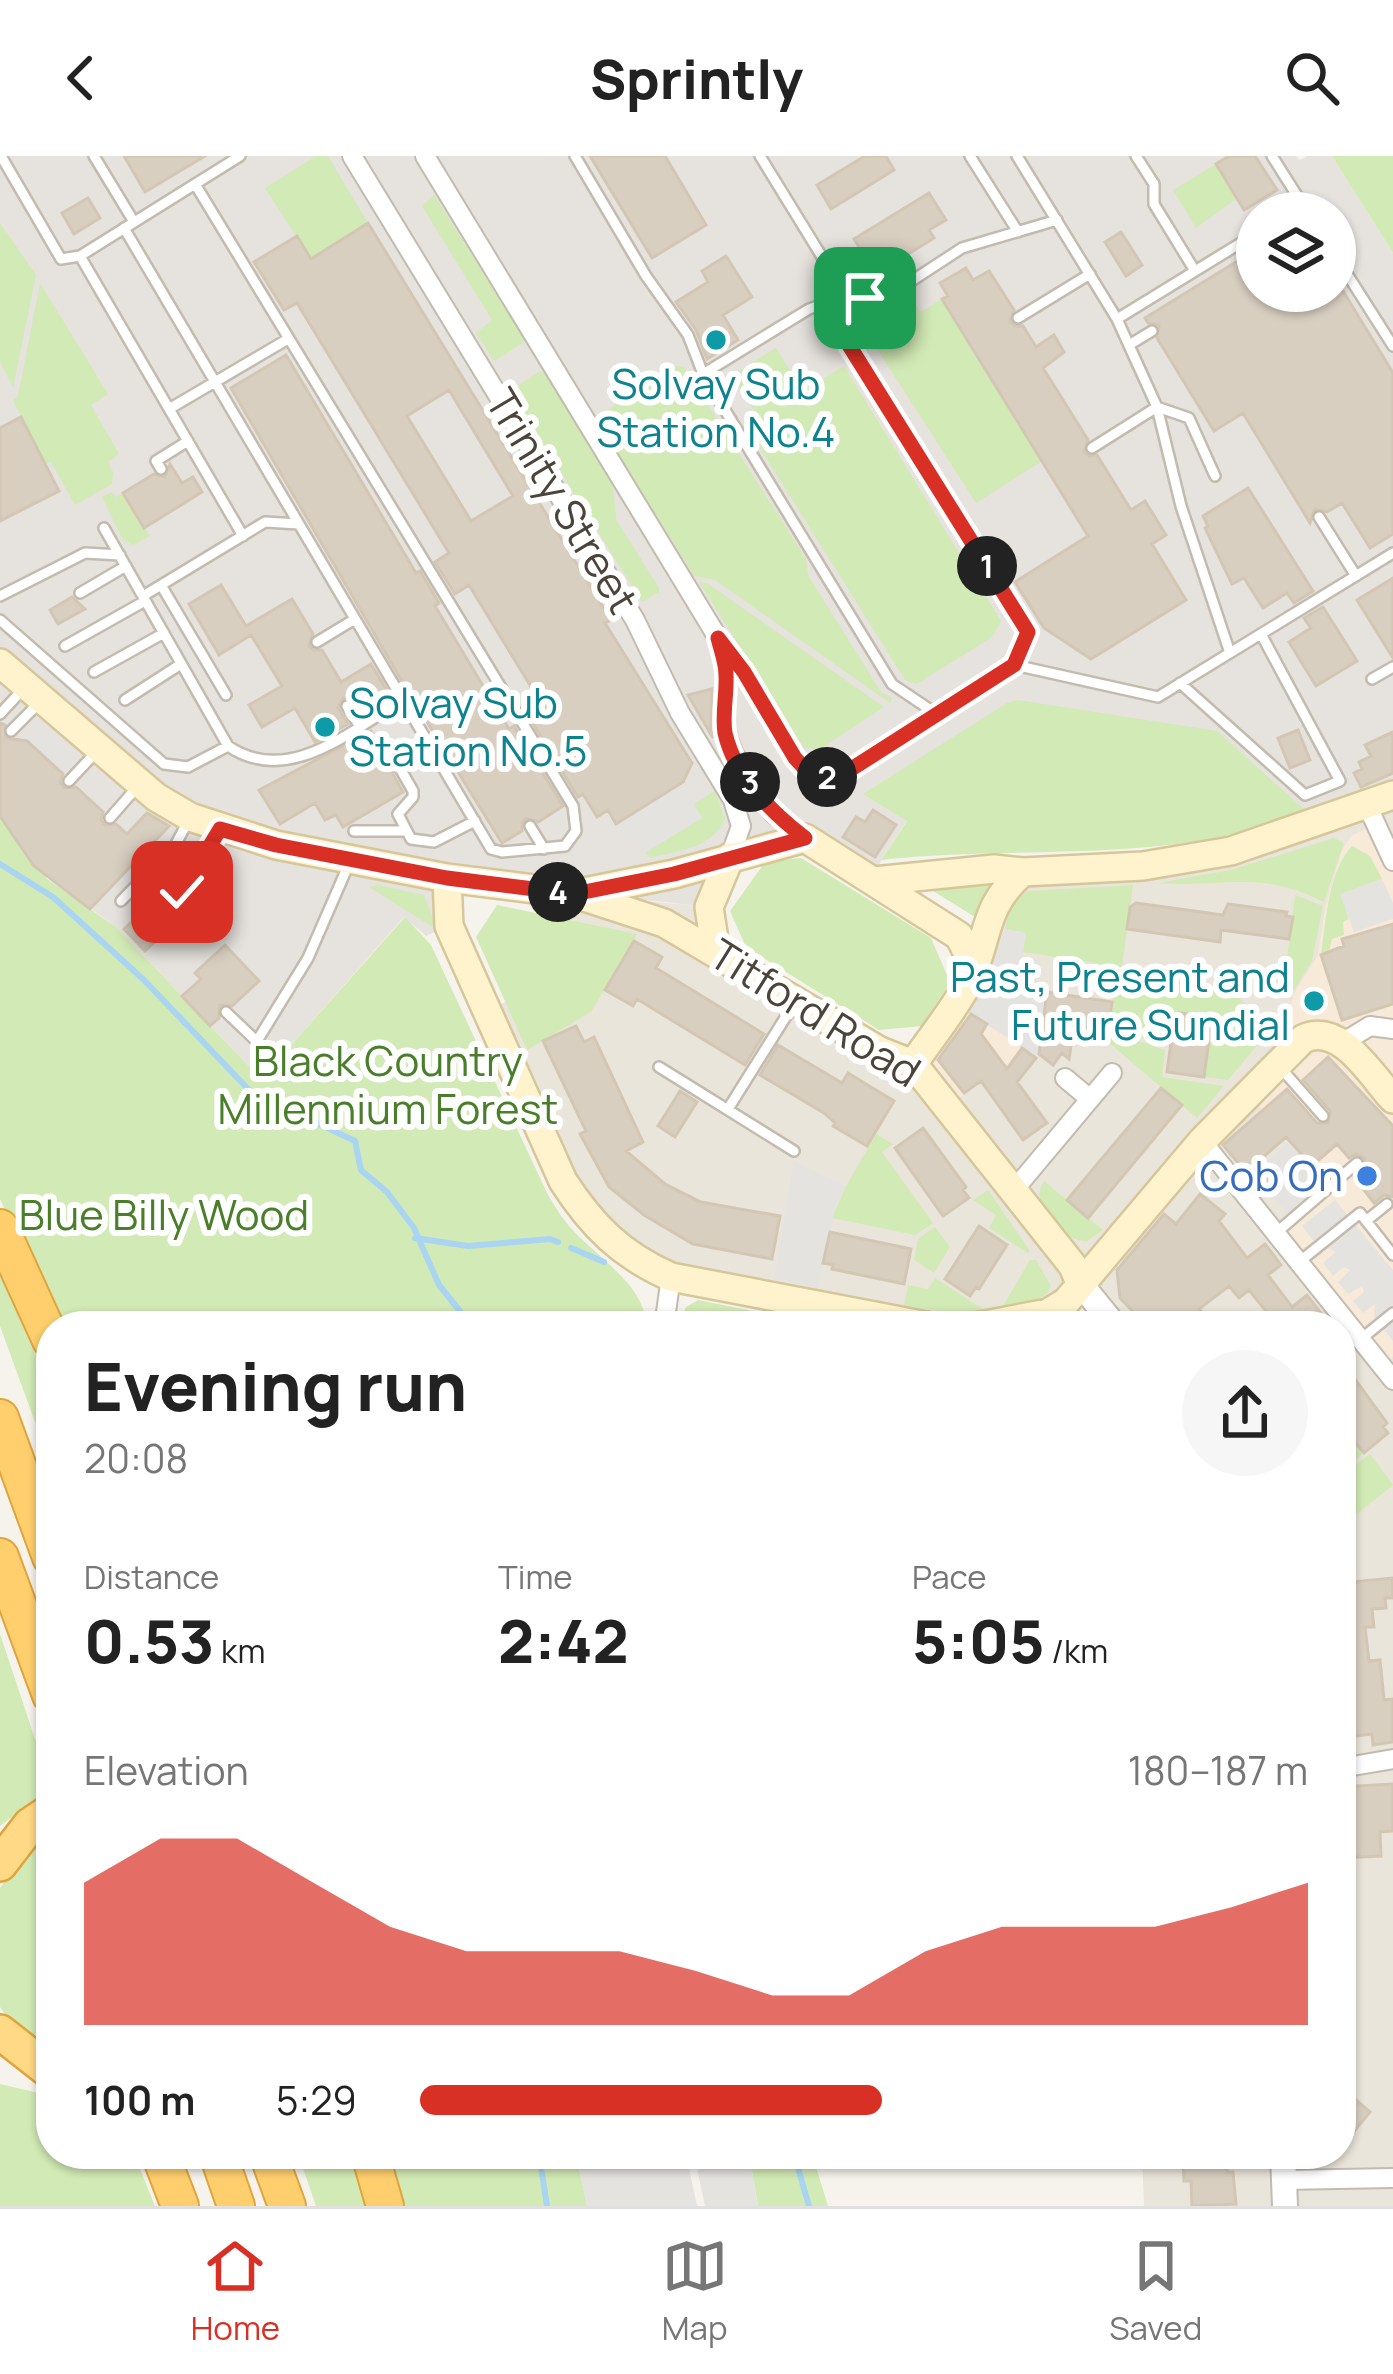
<!DOCTYPE html>
<meta charset="utf-8">
<style>
:root{--surface:#fff;--page:#f6f6f6;--text:#222;--muted:#767676;--line:#e0e0e0;--accent:#d93025}
body{margin:0;font-family:Manrope,sans-serif;background:var(--page);color:var(--text);height:100vh;display:flex;flex-direction:column;font-size:45px;white-space:nowrap}
*{box-sizing:border-box;margin:0}
p{font-size:39px;color:var(--muted)}
.icon{flex:none;width:66px;height:66px;fill:none;stroke:currentColor;stroke-width:2;stroke-linecap:round;stroke-linejoin:round}
.map{position:relative;flex:1;overflow:hidden}
.sheet{position:absolute;left:36px;top:1155px;width:1320px;height:858px;display:flex;flex-direction:column;background:var(--surface);border-radius:48px;box-shadow:0 3px 9px #0004}
.sheet>*{flex:none}
.tools{position:absolute;left:1236px;top:36px;display:grid;gap:24px}
.tools a{display:grid;place-items:center;width:120px;height:120px;border-radius:50%;background:var(--surface);box-shadow:0 3px 9px #0004;font-size:60px}
.pin{position:absolute;display:grid;place-items:center;width:102px;height:102px;color:#fff;margin:-51px;border-radius:24px;box-shadow:0 6px 18px #0006}
.km{position:absolute;width:60px;height:60px;margin:-30px;border-radius:50%;background:#222;color:#fff;font-size:33px;line-height:60px;text-align:center}
.round{display:grid;place-items:center;flex:none;width:126px;height:126px;border-radius:63px;background:var(--page)}
.head{display:flex;align-items:center;justify-content:space-between;height:204px;padding:0 48px}
h1{font-size:66px;font-weight:800;line-height:90px}
.metrics{display:grid;grid-template-columns:repeat(3,1fr);gap:18px;height:204px;padding:12px 48px}
.metrics div{display:grid;align-content:center}
.metrics b{font-size:60px;font-weight:800}
.metrics small{font-size:33px;font-weight:400}
.metrics p{font-size:33px}
.chart{height:336px;padding:24px 48px}
.chart p{display:flex;justify-content:space-between}
.chart svg{width:100%;height:216px;margin-top:12px;fill:var(--accent);opacity:.7}
ul{padding:0 48px;list-style:none;font-size:39px}
li{display:grid;grid-template-columns:192px 144px 1fr;align-items:center;height:90px}
li i{height:30px;border-radius:15px;background:var(--accent)}
header{display:flex;justify-content:space-between;align-items:center;height:156px;padding:0 48px;background:var(--surface);font-size:54px;font-weight:800}
.dock{display:flex;justify-content:space-around;align-items:center;height:168px;border-top:3px solid var(--line);background:var(--surface);font-size:33px;color:var(--muted)}
.dock a{display:grid;justify-items:center;gap:6px}
.dock .active{color:var(--accent)}
.map>svg:first-child{display:block}
.residential{fill:#eae5da;fill-rule:evenodd}
.commercial{fill:#f7ead8}
.industrial{fill:#e6e2dd;fill-rule:evenodd}
.green{fill:#d2eab5}
.parking{fill:#e5e3e0}
.lines{fill:none;stroke-linecap:round;stroke-linejoin:round}
.stream{stroke:#a9d4f2;stroke-width:6}
.building{fill:#d8cfc1;stroke:#d3c7b4;stroke-width:3;fill-rule:evenodd}
.service-casing{stroke:#c2bbae;stroke-width:14}
.minor-casing{stroke:#c2bbae;stroke-width:22}
.tertiary-casing{stroke:#c2bbae;stroke-width:28}
.secondary-casing{stroke:#d6c79b;stroke-width:32}
.trunk-casing{stroke:#e0a43c;stroke-width:38}
.motorway-casing{stroke:#e0a43c;stroke-width:40}
.service{stroke:#fff;stroke-width:9}
.minor{stroke:#fff;stroke-width:18}
.tertiary{stroke:#fff;stroke-width:24}
.secondary{stroke:#fff3cd;stroke-width:27}
.trunk{stroke:#ffd985;stroke-width:33}
.motorway{stroke:#ffcf6e;stroke-width:36}
.route-casing{stroke:#fff;stroke-width:24}
.route{stroke:#d93025;stroke-width:15}
.culture-dot{fill:#0f9aa8;stroke:#fff;stroke-width:4.5}
.shop-dot{fill:#3f7fe0;stroke:#fff;stroke-width:4.5}
.labels{text-anchor:middle;stroke-width:12;stroke-linejoin:round;paint-order:stroke}
.culture-label{font-size:42px;fill:#0d838f;stroke:#fff}
.street-label{font-size:42px;fill:#4b4439;stroke:#fff}
.park-label{font-size:42px;fill:#4a7f2a;stroke:#fff}
.shop-label{font-size:42px;fill:#366cbe;stroke:#fff;text-anchor:end}
</style>
<header><svg class="icon" aria-label="back" viewBox="0 0 24 24"><path d="M15 5l-7 7 7 7"/></svg>Sprintly<svg class="icon" aria-label="search" viewBox="0 0 24 24"><circle cx="10" cy="10" r="6"/><path d="M15 15l6 6"/></svg></header>
<div class="map">
<svg width="1393" height="2050" viewBox="0 0 1393 2050">
<rect width="100%" height="100%" fill="#f6f3ec"/>
<path class="residential" d="M1393 639V705L1326 749 1318 800 1294 838 1303 883 1247 936 1327 1027 1273 1072 1382 1209 1393 1200V2050H1144L1142 1998H1341V1170H1115L1080 1128 1066 1146 980 1170H927L671 1121 585 1059 487 856 507 845 574 738 709 751 717 796 949 949 1003 909 985 829 969 825 1006 730 1143 710ZM1105 1099 1206 1139 1183 1165Z"/>
<path class="commercial" d="M1376 669 1393 705V1200L1382 1210 1273 1073 1326 1027 1247 936 1303 883 1286 862 1294 838 1318 800 1326 749 1342 694 1352 679Z
M969 825 1046 839 1039 898 1003 909 949 949 913 908Z"/>
<path class="industrial" d="M0 0H1296L1300 4 1307 0H1332L1393 97V639L1285 664 913 655 881 704 874 725 804 682 731 701 709 751 447 722 449 770 426 780 404 761 261 923 116 771 34 710 0 660ZM1257 57H1335V135H1257Z"/>
<path class="green" d="M316 0H328L368 67 311 103 265 32Z
M1332 0H1393V97Z
M1216 8 1237 42 1196 72 1173 34Z
M434 39 526 185 494 205 476 177 492 164 422 50Z
M0 67 36 119 13 232 0 206Z
M40 127 108 238 91 249 119 298 108 306 113 316 112 328 75 349 51 306 45 308 13 244 18 240Z
M911 141 921 156 942 143 1042 305 976 347 863 171Z
M776 192 803 235 844 210 1001 465 992 481 917 528 905 524 743 265 755 256 732 219Z
M677 210 684 211 806 403 808 419 881 536 892 542 890 547 715 424 694 420 599 266 602 257Z
M540 215 544 216 613 328 616 363 659 432V436L642 446 510 235Z
M112 336 116 341 123 337 150 380 133 389 123 384 102 341Z
M699 426 707 427 884 551 820 593 804 592Z
M1018 544 1217 575 1306 655C1173 711 1021 688 881 704L907 665 863 638 1007 547Z
M715 635 725 663C711 693 679 694 650 702L646 696 702 662 694 648Z
M0 660 47 723 116 771 261 923 405 761 431 789 548 1039C555 1050 561 1061 570 1071 594 1099 647 1130 646 1170H59L0 1043Z
M1334 682 1344 687 1324 746C1260 713 1224 732 1158 727L1231 714Z
M1352 690 1370 700 1382 723 1341 738 1349 763 1343 766 1344 779 1332 783 1329 796 1321 799C1326 766 1328 715 1352 690Z
M801 702 931 782 950 826 922 870 879 874 746 791 730 755 765 706Z
M1000 722 975 761 925 730Z
M378 729 424 739 435 768 431 770 369 731Z
M1133 729 1122 811 1023 796 1026 777 1005 773 1012 746 1027 735Z
M1295 739 1323 750 1312 805 1294 834 1283 833Z
M497 749 637 778 591 856 527 894 476 781Z
M1116 815 1227 832 1269 869 1270 874 1228 924 1204 921 1211 861 1180 857 1179 865 1170 864 1166 890 1115 873V877L1165 894 1162 921 1224 930 1197 962 1107 885Z
M876 978 893 988 882 996 933 1067 915 1079 832 1062 846 1030Z
M1044 1025 1103 1074 1087 1085C1061 1085 1027 1050 1044 1025Z
M988 1034 1030 1095 1028 1097 989 1072 996 1059 973 1044Z
M935 1071 950 1091 934 1117 914 1104 918 1083Z
M0 1096 51 1212V1310L0 1170Z
M1030 1104H1036L1051 1130C1045 1146 1019 1151 1003 1150Z
M935 1122 986 1155 967 1160 904 1149 908 1129 928 1133Z
M698 1144 828 1170H678L686 1151Z
M1341 1270 1364 1297 1351 1307 1354 1310 1370 1298 1393 1329 1357 1358 1341 1327Z
M0 1478 51 1631 0 1670Z
M51 1680V1898L10 1865 0 1851V1732L23 1702Z
M0 1928 51 1940V1998H134L155 2050H0Z
M298 1998H359L373 2050H316Z
M384 1998H576L587 2050H399Z
M749 1998H812L828 2050H758Z"/>
<path class="parking" d="M41 570 79 606 65 621 27 585Z
M681 627 702 662 646 696 636 679 626 684 616 668Z
M1382 723 1393 747V763L1354 776 1340 738Z
M1005 773 1026 777 1022 801 1039 805 1035 831 988 823Z
M985 829 1046 839 1039 898 1023 903 1027 895 968 856Z
M1290 985 1327 1027 1289 1059 1266 1033 1281 1019 1268 1004Z
M794 1005 846 1030 835 1053 818 1132 774 1123Z
M1335 1044 1393 1114V1185L1374 1161 1375 1148 1363 1157 1353 1145 1364 1136 1362 1130 1348 1138 1338 1126 1350 1114 1344 1111 1333 1120 1323 1107 1335 1096 1329 1092 1322 1096 1302 1070Z
M576 1998H686L697 2050H587Z
M694 1998H749L758 2050H705Z"/>
<g class="lines">
<path class="stream" d="M0 708 53 741 144 824 250 935 304 952 317 967 355 985 361 1014 387 1036 414 1072 439 1129 472 1170
M415 1082 468 1090 550 1083 558 1086
M571 1092 604 1106
M539 1998 547 2050
M794 1998 809 2050"/>
</g>
<path class="building" d="M124 0H205L145 36Z
M590 0H665L706 69 652 102Z
M865 0H886L894 14 831 53 817 29Z
M1229 0H1255L1277 34 1244 54 1216 8Z
M929 37 946 64 929 74 934 82 876 118 854 83Z
M88 42 100 62 74 78 62 57Z
M368 67 611 464 605 467 692 607 683 626 616 668 608 654 597 661 583 638 578 641 529 561 543 552 536 539 469 429 455 438 435 406 449 397 297 147 284 154 254 106 297 80 311 103ZM449 234 513 340 471 365 407 260Z
M1121 76 1142 109 1126 120 1105 86Z
M1257 93V135H1343L1393 217V378L1370 392 1342 347 1327 356 1315 353 1310 367 1243 257 1214 275 1157 182 1159 169 1148 167 1145 162Z
M726 100 752 141 723 159 738 184 707 203 696 174 676 146 708 126 702 115Z
M966 112 973 124 989 115 1014 154 1010 166 1015 170H1023L1036 191 1054 179 1064 196 1043 212 1088 284 1084 296 1089 300 1097 299 1131 354 1145 345 1166 379 1152 388 1186 444 1091 503 1044 472 1015 426 1088 380 942 143 948 140 940 127Z
M286 199 416 417 420 415 439 447 435 450 509 573 514 570 563 650 538 666 526 662 522 667V675L502 687 406 532 231 232Z
M21 261 59 335 0 365V272Z
M170 308 182 327 193 321 202 336 144 372 123 337 154 318 165 321Z
M1248 332 1313 435 1294 447 1287 437 1263 452 1244 422 1232 428 1205 372 1208 370 1203 360Z
M1393 422V502L1357 444Z
M221 429 246 470 292 443 313 478 309 490 314 494H322L341 526 371 508 391 541 363 558 352 543 343 542 338 552 348 568 315 586 295 552 262 571 249 549 282 530 251 479 219 499 189 448Z
M72 441 85 453 58 468 50 454Z
M1323 451 1357 505 1316 530 1289 486 1311 472 1304 462Z
M712 533 711 574 713 582 688 539Z
M0 567 5 569 6 582 27 585 63 618 60 626 64 632 76 631 103 656 101 664 105 669 116 668 127 678 147 657 169 670 90 753 34 710 0 660Z
M1298 574 1310 604 1290 612 1278 582Z
M371 575 377 586 374 596 384 602 403 636 343 671 336 659 325 664 315 647 280 668 259 634Z
M1393 576V617L1361 631 1354 617 1362 613 1359 606 1371 600 1365 589Z
M873 654 896 669 875 701 843 681 856 661 865 666Z
M1136 747 1223 759 1228 748 1287 756 1286 760 1293 761 1289 783 1221 774 1220 786 1127 773 1130 751Z
M141 757 144 773 157 774 162 779 145 795 124 773Z
M1393 768V848L1342 864 1321 799 1344 790 1342 783Z
M634 785 662 801 656 812 764 878 745 909 637 843 633 850 605 834Z
M225 789 259 825 232 850 220 849 219 862 210 870 182 840 201 823 195 817Z
M1047 836 1112 846 1108 875 1074 870 1069 903 1062 897 1053 909 1039 898Z
M1180 857 1212 861 1204 921 1167 916 1174 864 1179 865Z
M971 858 987 868 981 878 1007 913 1022 892 1036 902 1017 926 1047 967 1023 984 981 925 964 937 938 904Z
M576 870 584 886 594 881 643 986 626 995 665 1028 701 1046 780 1060 772 1103 693 1088 644 1059 609 1031 580 978 586 975 543 885Z
M778 889 842 927 848 917 894 945 867 990 833 970 835 967 824 957 760 919Z
M1328 901 1393 970V1041L1384 1039 1374 1047 1354 1021 1365 1011 1364 1002 1356 998 1349 1002 1337 988 1312 1010 1286 981 1261 1003 1276 1020 1261 1034 1223 989 1287 933 1317 967H1328L1330 955 1303 924Z
M1161 932 1182 949 1088 1062 1067 1044Z
M680 935 697 946 675 981 658 970Z
M923 972 966 1031 963 1034 969 1042 943 1060 895 992Z
M1200 1038 1225 1058 1219 1065 1247 1102 1265 1088 1281 1109 1268 1119 1292 1151 1307 1139 1331 1170H1268L1274 1165 1249 1134 1239 1142 1229 1130 1199 1153 1206 1161 1196 1170H1147L1120 1142 1117 1114 1164 1058 1176 1068Z
M979 1070 1007 1089 979 1133 976 1131 970 1140 945 1123Z
M830 1076 911 1093 904 1128 832 1113 833 1109 823 1107Z
M1341 1204 1387 1267 1383 1271 1388 1277 1364 1297 1341 1270Z
M1392 1422 1393 1442H1385L1386 1452 1372 1453 1374 1471H1365L1369 1505 1380 1504 1384 1544 1393 1543V1586L1373 1589 1372 1578 1341 1582V1427Z
M1393 1628V1675L1380 1676 1381 1700 1341 1702V1631Z
M1341 1931 1370 1956 1341 1991Z
M1191 1998H1226L1227 2016H1233L1236 2048 1192 2050 1191 2025H1184L1183 2002 1191 2001Z"/>
<g class="lines">
<g class="service-casing">
<path id="service" d="M1 0 61 103 80 100 240 0
M94 0 134 66
M575 0 646 120 688 179 703 218 809 153 846 140
M760 0 846 140 881 145 962 92 1057 64
M970 0 1018 76
M1017 0 1117 163 1157 251 1181 350 1230 497
M1136 0 1154 28V48L1195 115
M1272 0 1308 57
M124 72 491 693 502 696 565 690 576 675 573 650 195 28
M1335 99 1393 190
M80 100 243 380
M1018 162 1090 118
M1117 163 1257 77
M1129 189 1152 175
M703 218 892 528 935 557
M169 253 288 183
M1092 292 1157 251 1189 262 1215 320
M161 313 156 305 188 285
M1319 361 1356 420
M104 372 228 590C288 631 350 575 403 544
M161 429 226 539
M80 437 126 410
M0 440 85 397 120 399
M143 440 265 366 299 368
M0 464 164 608 188 611 228 590
M317 486 355 463
M65 490 145 445
M725 492C749 521 780 594 805 613 818 622 828 620 842 618L1014 509 1028 476 837 170 846 140
M1014 509 1158 541 1393 397
M94 516 164 477
M1372 523 1393 511
M1180 527 1305 639 1340 625 1261 478
M125 544 181 508
M347 550 359 569
M0 558 25 531
M11 575 41 545
M382 593H389L413 635V641L398 658 411 683 434 686 475 665
M69 625 98 594
M110 662 138 630
M530 670 544 693
M354 675H406
M121 745 176 688 187 667
M151 767 181 736 219 676
M226 856 271 899
M257 885 308 802 348 710
M1279 910 1323 960
M659 911 794 995
M728 953 795 846
M1366 1065 1387 1048
M1276 1077 1357 1007
M1299 1106 1360 1057 1393 1099
M1361 1183 1393 1157"/>
</g>
<g class="minor-casing">
<path id="minor" d="M352 0 635 464 680 557 733 644 741 670 730 701
M425 0 718 482 726 515 724 574 734 598 774 658 805 682
M1367 649 1393 705
M1342 887 1370 870 1393 873
M1065 922 1090 943
M1202 985 1393 1224
M1014 1034 1112 917
M664 1170 671 1121
M1341 1612 1393 1603
M1283 2024 1393 2022"/>
</g>
<g class="tertiary-casing">
<path id="tertiary" d="M1080 1127 1115 1170
M1283 1998 1285 2050"/>
</g>
<g class="secondary-casing">
<path id="secondary" d="M0 507 156 641 190 661 276 689 447 722 574 738 674 718 805 682 959 780 974 809
M447 722 449 770 563 1025C592 1070 621 1099 671 1121L927 1170
M874 725 994 713 1023 716 1143 710 1231 695 1393 639
M578 739 664 767 880 895 913 908 1073 1110 1080 1127
M716 796 709 751 730 701
M913 908C931 882 953 855 968 827 989 786 981 751 1023 716
M980 1170 1048 1157 1066 1146 1202 985 1303 883C1340 865 1371 919 1393 943"/>
</g>
<g class="trunk-casing">
<path id="trunk" d="M0 1708 30 1669 51 1655
M0 1876 51 1916"/>
</g>
<g class="motorway-casing">
<path id="motorway" d="M0 1072 51 1184
M0 1262 51 1401
M0 1401 51 1539
M160 1998 180 2050
M218 1998 236 2050
M268 1998 287 2050
M370 1998 385 2050"/>
</g>
<use href="#service" class="service"/>
<use href="#minor" class="minor"/>
<use href="#tertiary" class="tertiary"/>
<use href="#secondary" class="secondary"/>
<use href="#trunk" class="trunk"/>
<use href="#motorway" class="motorway"/>
</g>
<g class="lines">
<g class="route-casing">
<path id="route" d="M182 736 220 673 276 689 447 722 574 738 674 718 805 682C771 656 735 621 725 577 722 559 727 538 726 519 726 507 721 494 718 482L744 516 795 602 807 615 823 621 842 619 1014 509 1028 476 837 170 847 140 865 142"/>
</g>
<use href="#route" class="route"/>
</g>
<g class="culture-dot">
<circle cx="716" cy="184" r="12"/>
<circle cx="325" cy="571" r="12"/>
<circle cx="1314" cy="845" r="12"/>
</g>
<circle class="shop-dot" cx="1367" cy="1020" r="12"/>
<g class="labels">
<g class="culture-label">
<text x="716" y="243">Solvay Sub<tspan x="716" dy="48">Station No.4</tspan></text>
<text x="349" y="562" text-anchor="start">Solvay Sub<tspan x="349" dy="48">Station No.5</tspan></text>
<text x="1290" y="836" text-anchor="end">Past, Present and<tspan x="1290" dy="48">Future Sundial</tspan></text>
</g>
<g class="street-label">
<text transform="translate(562 345) rotate(59)" y="15">Trinity Street</text>
<text transform="translate(815 857) rotate(32)" y="15">Titford Road</text>
</g>
<g class="park-label">
<text x="388" y="920">Black Country<tspan x="388" dy="48">Millennium Forest</tspan></text>
<text x="164" y="1074">Blue Billy Wood</text>
</g>
<g class="shop-label">
<text x="1343" y="1035">Cob On</text>
</g>
</g>
</svg>
<div class="tools">
<a><svg class="icon" aria-label="layers" viewBox="0 0 24 24"><path d="M12 4l9 5-9 5-9-5zM3 14l9 5 9-5"/></svg></a>
</div>
<div class="pin" style="left:865px;top:142px;background:#1e9e55"><svg class="icon" aria-label="arrive" viewBox="0 0 24 24"><path d="M6 21V4h12l-3 4 3 4H6"/></svg></div>
<div class="pin" style="left:182px;top:736px;background:#d93025"><svg class="icon" aria-label="check" viewBox="0 0 24 24"><path d="M5 12l5 5 9-10"/></svg></div>
<b class="km" style="left:987px;top:410px">1</b>
<b class="km" style="left:827px;top:621px">2</b>
<b class="km" style="left:750px;top:626px">3</b>
<b class="km" style="left:558px;top:736px">4</b>
<section class="sheet">
<div class="head"><div><h1>Evening run</h1><p>20:08</p></div><a class="round"><svg class="icon" aria-label="share" viewBox="0 0 24 24"><path d="M12 15V3M7 8l5-5 5 5M5 13v7h14v-7"/></svg></a></div>
<div class="metrics">
<div><p>Distance</p><b>0.53<small> km</small></b></div>
<div><p>Time</p><b>2:42</b></div>
<div><p>Pace</p><b>5:05<small> /km</small></b></div>
</div>
<div class="chart"><p><span>Elevation</span>180–187 m</p>
<svg viewBox="0 0 160 44" preserveAspectRatio="none"><path d="M0 44V15L10 6L20 6L30 15L40 24L50 29L60 29L70 29L80 33L90 38L100 38L110 29L120 24L130 24L140 24L150 20L160 15V44z"/></svg>
</div>
<ul>
<li><b>100 m</b>5:29<i style="width:52%"></i></li>
</ul>
</section>
</div>
<nav class="dock">
<a class="active"><svg class="icon" aria-label="home" viewBox="0 0 24 24"><path d="M3 11l9-7 9 7M6 9v11h12V9"/></svg>Home</a>
<a><svg class="icon" aria-label="map" viewBox="0 0 24 24"><path d="M3 6l6-2 6 2 6-2v14l-6 2-6-2-6 2zM9 4v14M15 6v14"/></svg>Map</a>
<a><svg class="icon" aria-label="saved" viewBox="0 0 24 24"><path d="M7 4h10v16l-5-4-5 4z"/></svg>Saved</a>
</nav>
